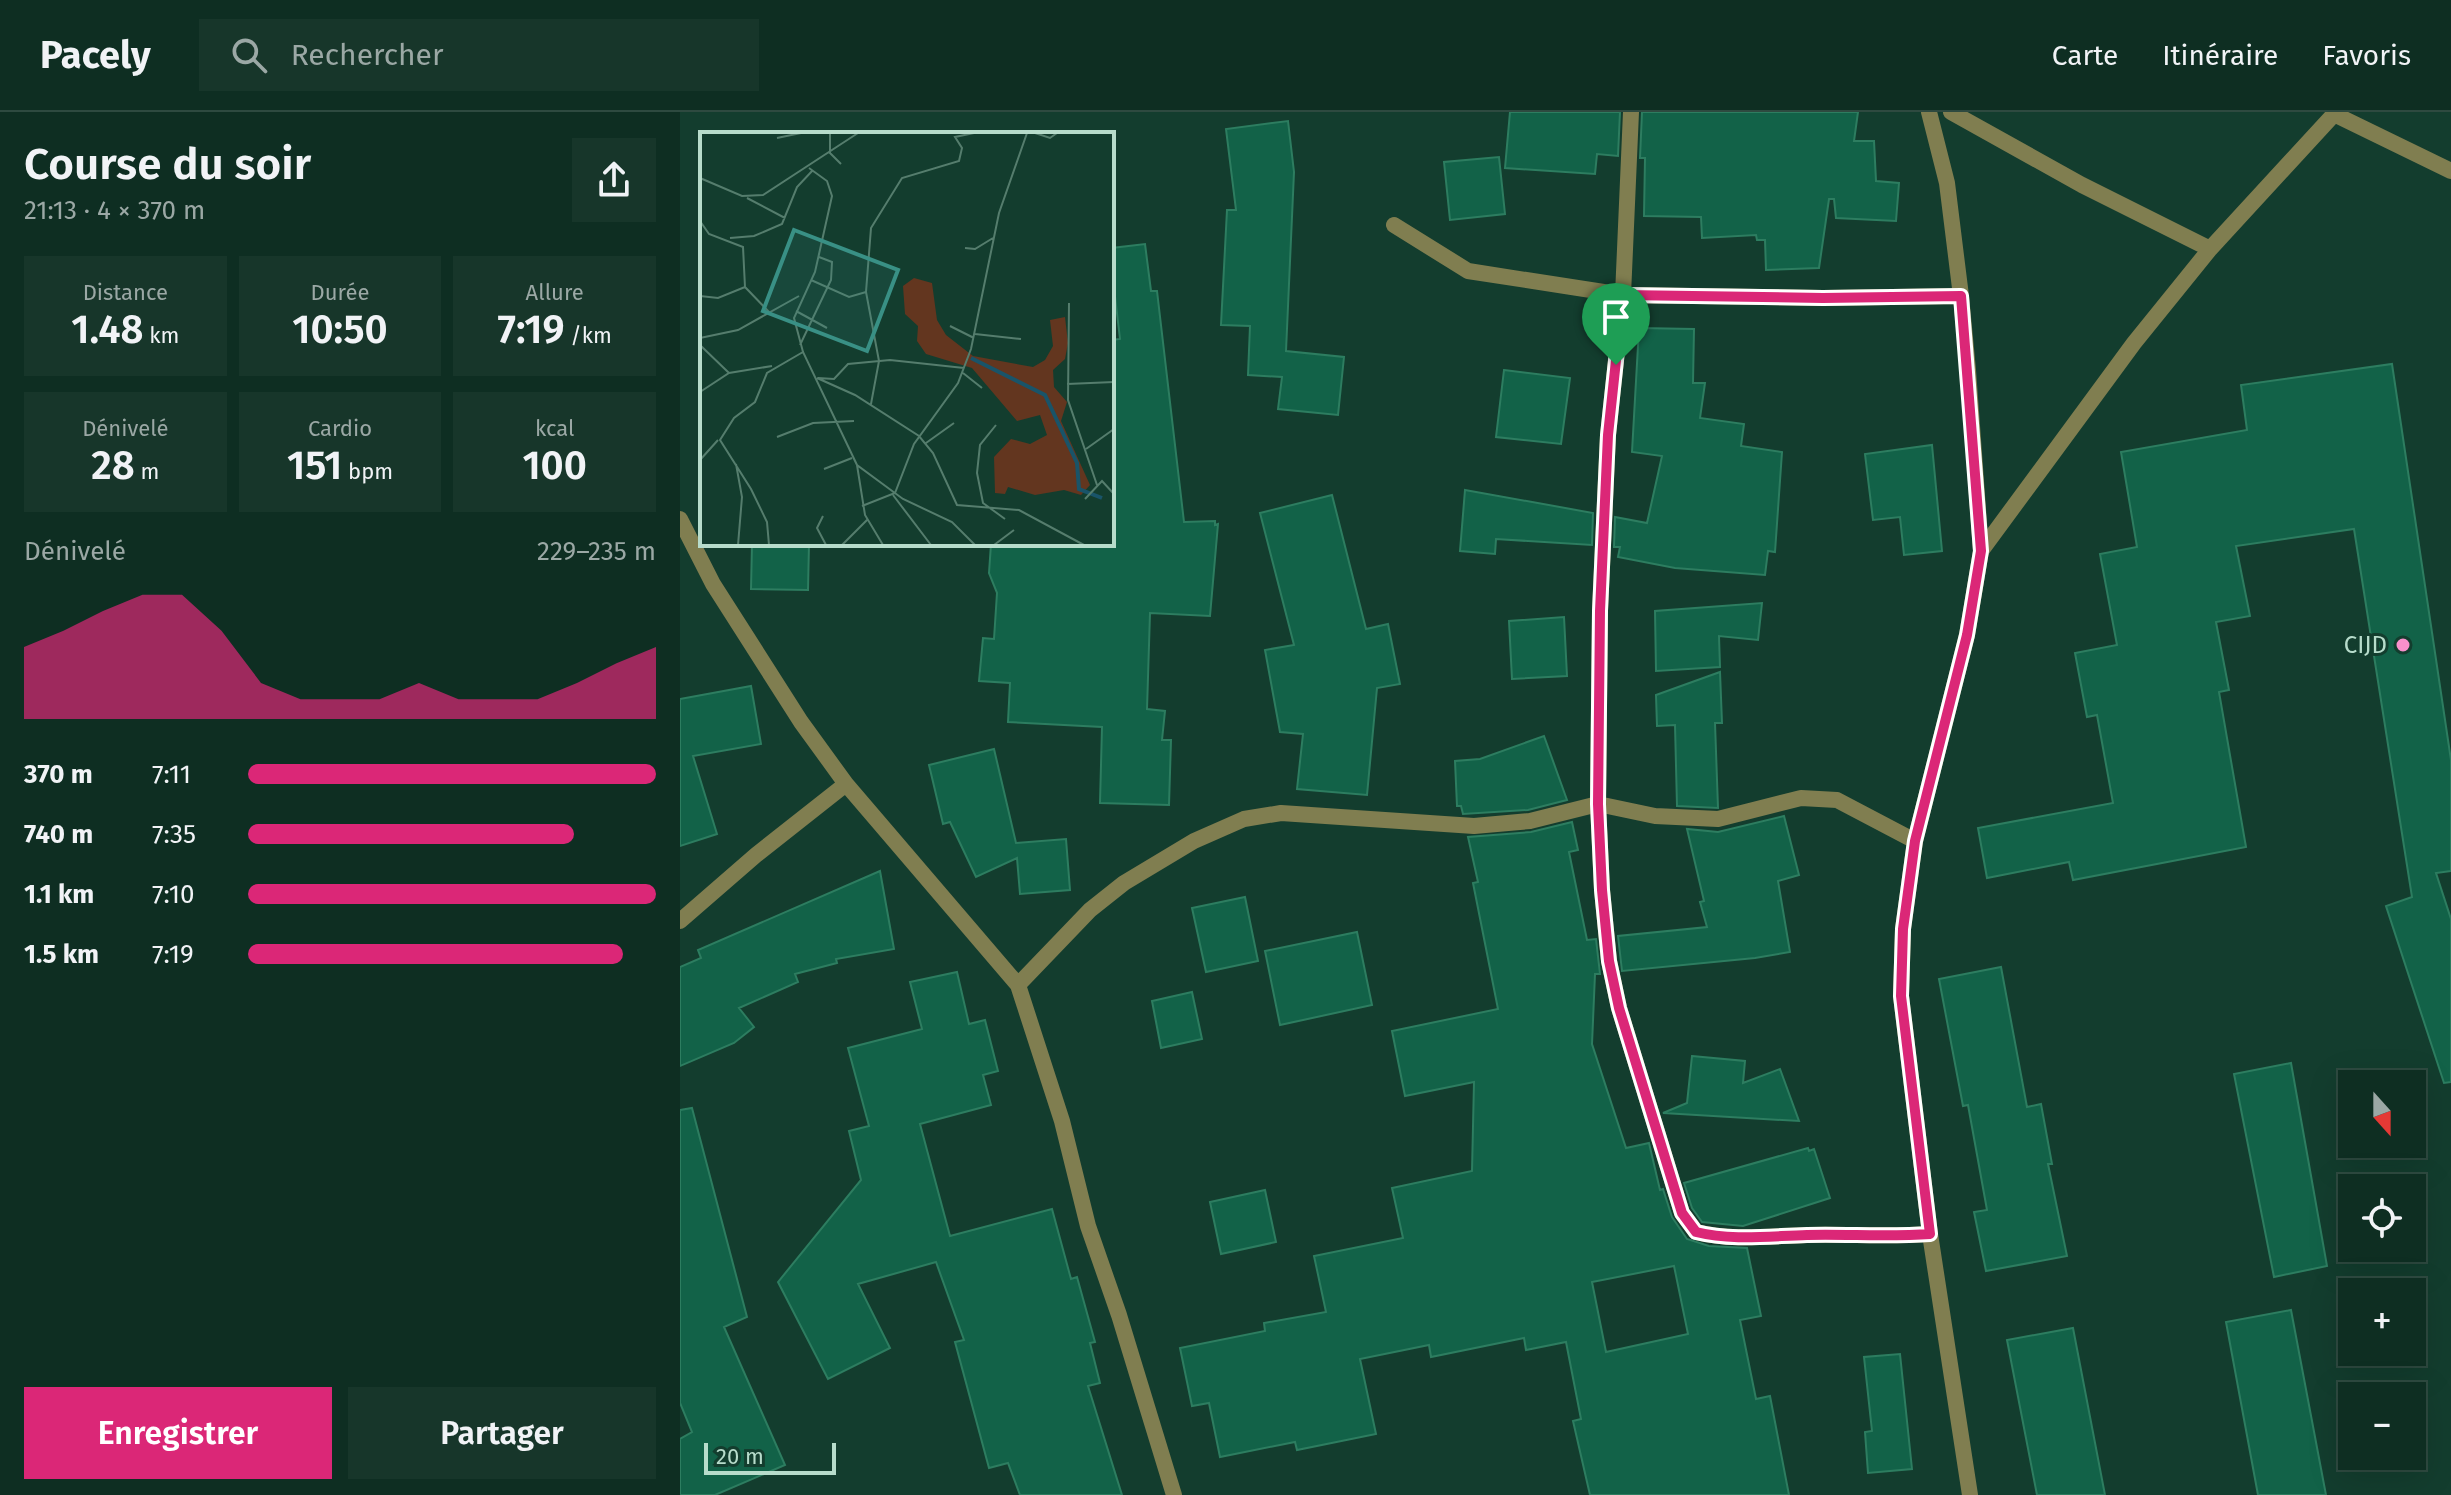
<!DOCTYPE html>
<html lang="fr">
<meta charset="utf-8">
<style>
:root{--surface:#0e2e22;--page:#17362a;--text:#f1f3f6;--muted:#9ba8a5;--line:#2e4a40;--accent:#db2777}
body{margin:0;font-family:"Fira Sans",sans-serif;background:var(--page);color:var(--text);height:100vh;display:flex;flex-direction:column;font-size:30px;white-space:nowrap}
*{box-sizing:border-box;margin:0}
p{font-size:26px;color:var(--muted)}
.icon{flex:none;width:44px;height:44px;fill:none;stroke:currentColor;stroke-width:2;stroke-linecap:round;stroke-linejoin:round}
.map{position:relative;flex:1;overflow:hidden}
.details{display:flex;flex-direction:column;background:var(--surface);width:680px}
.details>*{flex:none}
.needle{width:52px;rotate:159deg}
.tools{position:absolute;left:1658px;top:958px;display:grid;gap:16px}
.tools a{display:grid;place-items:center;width:88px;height:88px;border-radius:0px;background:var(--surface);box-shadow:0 8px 32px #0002,0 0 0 2px var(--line);font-size:40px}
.scale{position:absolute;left:24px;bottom:20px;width:132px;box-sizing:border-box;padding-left:8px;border:4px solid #b7dccb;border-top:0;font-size:22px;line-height:28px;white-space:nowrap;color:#b7dccb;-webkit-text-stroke:6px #133d2e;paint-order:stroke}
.pin{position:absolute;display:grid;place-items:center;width:68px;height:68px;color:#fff;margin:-82px -34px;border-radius:50% 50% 50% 0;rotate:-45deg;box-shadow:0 0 8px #0007}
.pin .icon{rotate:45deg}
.round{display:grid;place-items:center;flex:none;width:84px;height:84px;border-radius:0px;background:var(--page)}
.overview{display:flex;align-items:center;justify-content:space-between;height:136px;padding:0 24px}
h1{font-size:44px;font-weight:600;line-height:60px}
.stats{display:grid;grid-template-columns:repeat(3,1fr);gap:12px;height:136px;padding:8px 24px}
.stats div{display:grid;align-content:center;border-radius:0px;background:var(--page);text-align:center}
.stats b{font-size:40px;font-weight:600}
.stats small{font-size:22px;font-weight:400}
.stats p{font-size:22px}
.chart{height:224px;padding:16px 24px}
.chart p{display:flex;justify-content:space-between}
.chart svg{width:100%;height:144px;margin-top:8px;fill:var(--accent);opacity:.7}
.cta{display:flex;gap:16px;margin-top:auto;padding:16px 24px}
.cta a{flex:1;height:92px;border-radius:0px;background:var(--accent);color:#fff;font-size:32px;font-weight:600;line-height:92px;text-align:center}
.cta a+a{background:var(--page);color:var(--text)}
ul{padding:0 24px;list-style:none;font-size:26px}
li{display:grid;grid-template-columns:128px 96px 1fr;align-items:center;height:60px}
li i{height:20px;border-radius:10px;background:var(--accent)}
header{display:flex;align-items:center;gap:48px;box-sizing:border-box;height:112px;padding:0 40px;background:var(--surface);border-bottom:2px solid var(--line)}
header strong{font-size:38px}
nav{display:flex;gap:44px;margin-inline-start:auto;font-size:28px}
.search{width:560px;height:72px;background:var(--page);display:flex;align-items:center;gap:20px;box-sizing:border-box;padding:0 28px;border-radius:0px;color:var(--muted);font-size:30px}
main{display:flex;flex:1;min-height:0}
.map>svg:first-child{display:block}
.building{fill:#126248;stroke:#2d7d60;stroke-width:2;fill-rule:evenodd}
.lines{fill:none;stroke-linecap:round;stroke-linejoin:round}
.minor{stroke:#807e50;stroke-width:16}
.tertiary{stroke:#807e50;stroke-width:16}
.route-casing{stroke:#fff;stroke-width:16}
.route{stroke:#db2777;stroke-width:10}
.poi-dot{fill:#f890cb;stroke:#133d2e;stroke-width:3}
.labels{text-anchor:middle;stroke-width:6;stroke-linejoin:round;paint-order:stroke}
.poi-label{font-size:24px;fill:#b7dccb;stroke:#133d2e;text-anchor:end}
.inset-river{fill:none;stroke:#195469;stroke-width:4}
.inset-road{fill:none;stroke:#557d6d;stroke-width:2}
.view{fill:#399085;fill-opacity:0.15;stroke:#399085;stroke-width:4}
.inset-edge{fill:none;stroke:#b7dccb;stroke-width:4}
</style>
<header>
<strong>Pacely</strong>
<div class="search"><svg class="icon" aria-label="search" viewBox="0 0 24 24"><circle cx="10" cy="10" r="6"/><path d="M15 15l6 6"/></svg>Rechercher</div>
<nav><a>Carte</a><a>Itinéraire</a><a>Favoris</a></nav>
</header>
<main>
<section class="details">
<div class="overview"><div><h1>Course du soir</h1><p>21:13 · 4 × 370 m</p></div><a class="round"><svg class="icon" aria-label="share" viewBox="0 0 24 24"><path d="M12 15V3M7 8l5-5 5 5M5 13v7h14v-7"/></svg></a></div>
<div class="stats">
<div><p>Distance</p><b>1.48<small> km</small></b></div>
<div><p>Durée</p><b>10:50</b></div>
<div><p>Allure</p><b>7:19<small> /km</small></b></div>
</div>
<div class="stats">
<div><p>Dénivelé</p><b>28<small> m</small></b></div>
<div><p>Cardio</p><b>151<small> bpm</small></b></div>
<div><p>kcal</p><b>100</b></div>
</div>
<div class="chart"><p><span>Dénivelé</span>229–235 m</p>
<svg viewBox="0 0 160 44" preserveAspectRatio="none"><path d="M0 44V22L10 17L20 11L30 6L40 6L50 17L60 33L70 38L80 38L90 38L100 33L110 38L120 38L130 38L140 33L150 27L160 22V44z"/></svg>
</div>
<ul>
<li><b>370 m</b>7:11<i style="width:100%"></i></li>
<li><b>740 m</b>7:35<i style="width:80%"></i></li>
<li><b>1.1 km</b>7:10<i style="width:100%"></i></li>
<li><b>1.5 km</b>7:19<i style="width:92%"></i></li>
</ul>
<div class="cta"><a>Enregistrer</a><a>Partager</a></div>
</section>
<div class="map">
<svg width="1771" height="1383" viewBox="0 0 1771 1383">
<rect width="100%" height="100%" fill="#133d2e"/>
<path class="building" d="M830 0H940L938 44 917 42 915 62 825 56Z
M962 0H1178L1174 29H1194L1196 69 1219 71 1216 109 1156 106 1154 87H1149L1139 156 1086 158 1085 128H1077L1076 123 1022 126 1021 105 964 104 965 46H960Z
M608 9 614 60 606 239 664 245 658 303 598 297 602 265 568 263 570 214 541 213 547 98H556L546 17Z
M819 45 825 102 770 108 764 50Z
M465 132 471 179H477L504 410 535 409V413L538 412 530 504 470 501 467 597 485 599 482 628H491L489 693 420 691 422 615 328 610 330 571 299 569 303 526 314 527 317 481 309 461 311 432H432V228L440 227 432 159V136Z
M959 216 1014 217 1013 271H1025L1020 306 1064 312 1061 334 1102 340 1095 440 1088 439 1085 463 995 456 938 445 940 435H934L935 405 967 411 982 344 952 340Z
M1712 252 1771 648V759L1756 761 1771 807V970L1764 971 1706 794 1732 785 1674 417 1556 434 1570 504 1536 510 1549 578 1539 580 1566 735 1393 768 1389 750 1307 766 1298 716 1433 691 1417 603 1407 605 1395 541 1437 533 1420 442 1457 435 1441 340 1567 318 1561 273Z
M824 258 890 266 881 332 816 325Z
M1252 333 1262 439 1224 443 1220 405 1193 408 1185 342Z
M785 378 913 401 912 433 816 427 815 442 780 439Z
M652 383 686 517 708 512 720 572 697 576 687 683 617 677 623 622 600 620 585 538 614 533 580 401Z
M72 432H129L128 478 71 477Z
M1082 491 1078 528 1039 524 1040 555 976 559 975 499Z
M884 505 887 564 832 567 829 509Z
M1040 560 1042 611H1035L1038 696 997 694 995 613 977 614 976 583Z
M71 574 81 632 13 644 37 722 0 734V587Z
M864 624 887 688 848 698 783 702 781 694H777L775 649 800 647Z
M314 637 336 731 386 727 390 778 340 782 337 746 296 765 270 710 263 712 249 653Z
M1104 704 1119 763 1098 769 1110 840 1075 846 942 859 938 824 1027 815 1020 790 1024 789 1007 717 1038 720Z
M892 710 898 738 889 740 907 828 916 827 920 862H915L912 932 946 1036 969 1031 980 1078 983 1077 992 1105 1007 1127 1029 1134 1067 1136 1081 1204 1060 1208 1076 1287 1090 1284 1109 1383H910L893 1309 901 1307 886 1230 846 1238 844 1226 751 1245 749 1233 680 1247 696 1322 617 1338 615 1330 540 1345 529 1291 512 1294 500 1236 585 1219 584 1211 646 1200 634 1144 723 1126 712 1076 792 1059 794 970 725 984 712 919 818 897 793 771 798 770 788 725 851 720ZM994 1154 1008 1222 926 1240 912 1170Z
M200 759 214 837 156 847 157 851 115 862 118 870 59 896 74 915 54 931 0 954V855L21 846 18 838Z
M565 785 578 849 526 860 512 796Z
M677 820 692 893 600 913 585 839Z
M1321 855 1347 995 1361 992 1372 1052H1368L1387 1144 1306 1159 1294 1100 1307 1098 1288 993 1283 994 1259 867Z
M277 860 289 912 305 908 318 959 303 963 311 993 240 1012 270 1124 372 1097 391 1167 397 1165 415 1230 410 1231 420 1271 408 1274 442 1383H340L328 1351 309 1356 275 1230 284 1228 256 1150 178 1172 210 1236 148 1267 98 1170 181 1068 169 1019 189 1014 168 936 242 917 230 870Z
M512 880 522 927 481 936 472 889Z
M1012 944 1065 949 1063 971 1100 957 1119 1009 983 1001 1007 991Z
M1611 951 1647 1154 1594 1165 1554 962Z
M12 996 67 1205 44 1215 105 1353 35 1383H0V1327L12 1320 0 1291V998Z
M1128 1036 1129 1039 1134 1037 1150 1086 1063 1114 1022 1110 1012 1096 1004 1071Z
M585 1078 596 1130 541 1142 530 1090Z
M1611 1198 1646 1383H1578L1546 1210Z
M1393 1216 1425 1383H1357L1327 1228Z
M1220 1242 1232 1357 1188 1361 1185 1320 1192 1319 1184 1245Z"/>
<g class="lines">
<path class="minor" d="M951 0 943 183 928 323 920 499 918 692 922 778 929 849 939 896 1002 1101 1016 1120C1053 1129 1089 1124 1127 1123 1168 1122 1209 1125 1250 1122
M1271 0 1402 73 1530 137
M1654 2 1771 59
M714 113 788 159 943 183 1143 186 1281 184
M0 407 33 472 121 610 166 672 338 873 382 1009 408 1114 439 1203 494 1383
M1301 439 1454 231 1530 137 1656 0
M0 809 76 743 166 672
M338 873 410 798 444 771 514 729 564 707 601 701 794 714 850 709 918 692 975 704 1038 707 1121 686 1157 688 1235 729"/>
<path class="tertiary" d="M1249 0 1267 71 1281 184 1288 258 1301 439 1287 523 1235 729 1223 817 1221 884 1250 1122 1290 1383"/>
</g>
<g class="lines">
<g class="route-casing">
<path id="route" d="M943 183 1143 186 1281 184 1301 439 1287 523 1235 729 1223 817 1221 884 1250 1122C1209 1125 1168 1122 1127 1123 1089 1124 1052 1129 1016 1120L1002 1101 939 896 929 849 922 778 918 692 920 499 928 323Z"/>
</g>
<use href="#route" class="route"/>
</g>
<circle class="poi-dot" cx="1723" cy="533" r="8"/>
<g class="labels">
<g class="poi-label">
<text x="1707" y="541">CIJD</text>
</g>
</g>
<g transform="translate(20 20)">
<rect width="414" height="414" fill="#133d2e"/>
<path d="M214 146 232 151 237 188 246 203 273 224 333 235 345 228 353 214 350 188 365 185 368 211 365 227 353 238 354 255 367 270 361 289 390 353 381 363 364 358 335 363 308 355 305 362 295 361 294 325 311 307 330 312 347 303 340 283 317 289 272 236 226 222 217 209 218 194 205 182 203 154Z" fill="#63361f"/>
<path class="inset-river" d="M271 226 345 263 377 331 379 357 402 366"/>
<path class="inset-road" d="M130 1V21L141 32M335 1 350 6 357 1M77 6 101 1M109 36 127 49 132 64 115 140 94 186 103 220 157 333 203 367 252 390 275 413M0 46 42 64 63 63 158 1M47 66 85 86M0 89 9 102 43 115 45 155 70 181M30 106 54 104 82 92 97 55 113 38M265 116 275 117 293 106M111 148 149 165 166 160M0 164 18 166 45 155M369 171 368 268 397 353M96 179 127 196M250 194 274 206M275 202 321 207M0 206 38 198 99 164M0 213 29 241M100 213 131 148 132 130 119 125M263 241 282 256M117 246 155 263 219 304 233 321 257 373 319 378 384 413M118 246 134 247 148 232 190 228 264 236M367 252 414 250M0 260 29 241 72 234M171 272 179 229 166 160 171 96 202 46 259 29 262 16 255 5 274 1M296 293 280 313 277 341 283 371 305 387M77 305 113 291 154 289M226 311 254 291M386 317 414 297M0 328 18 308M36 332 42 365 38 413M157 333 165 383 183 413M124 337 152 326M193 363 231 413M385 367 402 349 414 362M162 374 195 361 214 312 258 251 271 217 299 81 327 1M123 384 117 396 126 413M69 413 67 390 51 357 20 308 34 286 55 270 67 241 103 220M142 413 167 388M294 413 314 398"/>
<path class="view" d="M94 98 198 138 167 219 63 179Z"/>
<rect width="414" height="414" class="inset-edge"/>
</g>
</svg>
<div class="tools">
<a><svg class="needle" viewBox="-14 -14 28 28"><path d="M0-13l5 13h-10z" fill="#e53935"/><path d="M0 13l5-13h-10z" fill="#9ba8a5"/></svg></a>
<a><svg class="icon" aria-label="locate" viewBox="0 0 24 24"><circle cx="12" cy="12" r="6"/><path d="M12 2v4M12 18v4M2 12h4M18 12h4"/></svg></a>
<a>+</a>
<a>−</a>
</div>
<div class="scale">20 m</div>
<div class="pin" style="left:936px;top:253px;background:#1e9e55"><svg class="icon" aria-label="arrive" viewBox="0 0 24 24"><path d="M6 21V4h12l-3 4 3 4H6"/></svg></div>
</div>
</main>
